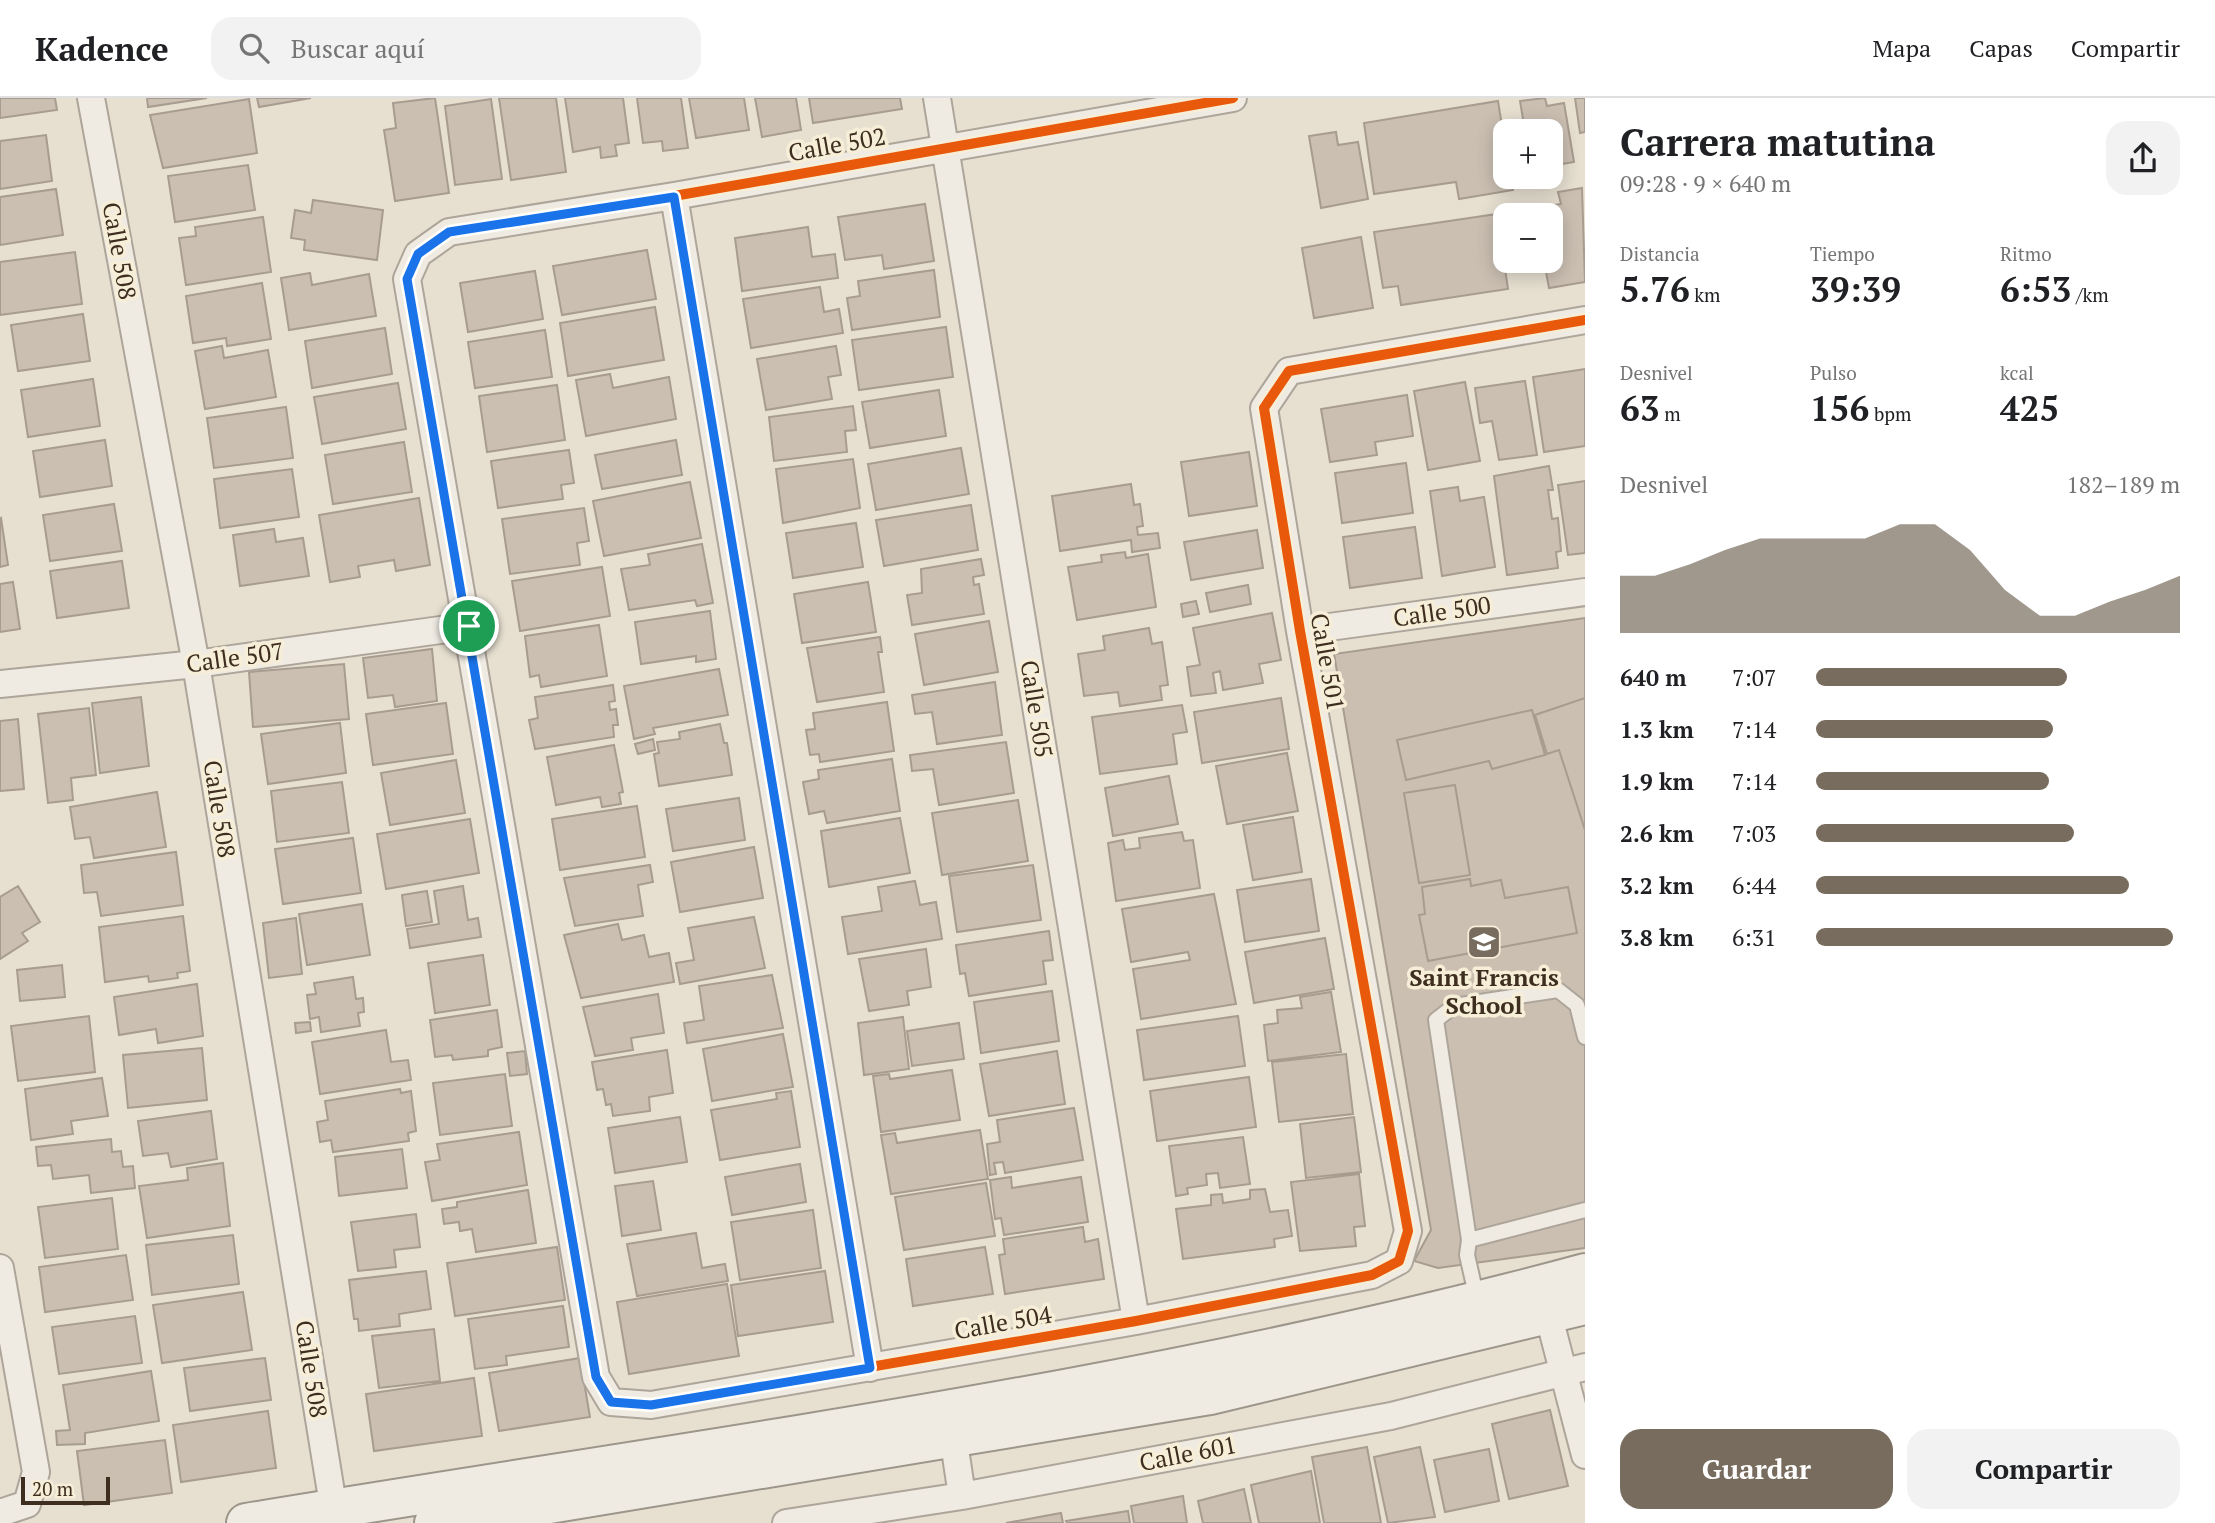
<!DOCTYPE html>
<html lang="es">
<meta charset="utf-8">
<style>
:root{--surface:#fff;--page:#f2f2f2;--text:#202124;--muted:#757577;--line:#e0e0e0;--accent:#786c5e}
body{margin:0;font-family:"PT Serif",serif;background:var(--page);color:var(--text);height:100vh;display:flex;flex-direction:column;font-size:26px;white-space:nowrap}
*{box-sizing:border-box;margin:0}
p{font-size:23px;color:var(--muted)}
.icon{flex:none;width:38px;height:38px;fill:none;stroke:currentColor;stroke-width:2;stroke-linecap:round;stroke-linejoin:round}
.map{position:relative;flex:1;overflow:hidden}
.details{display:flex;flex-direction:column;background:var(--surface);width:630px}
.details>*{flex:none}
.controls{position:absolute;left:1493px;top:21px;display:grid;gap:14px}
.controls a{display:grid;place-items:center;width:70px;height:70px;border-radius:14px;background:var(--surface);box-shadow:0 4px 18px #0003;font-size:35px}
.scale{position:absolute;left:21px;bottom:18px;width:89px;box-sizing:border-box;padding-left:7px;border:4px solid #3d2e20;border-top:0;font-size:19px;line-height:24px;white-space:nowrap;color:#3d2e20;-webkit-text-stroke:5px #f7eed8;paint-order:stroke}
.pin{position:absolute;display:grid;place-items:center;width:60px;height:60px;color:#fff;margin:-30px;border:4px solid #fff;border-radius:50%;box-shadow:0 2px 7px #0007}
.round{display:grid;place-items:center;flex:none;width:74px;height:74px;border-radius:21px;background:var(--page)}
.headline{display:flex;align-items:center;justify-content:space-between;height:119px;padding:0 35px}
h1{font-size:38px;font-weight:600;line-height:52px}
.stats{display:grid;grid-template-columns:repeat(3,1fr);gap:10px;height:119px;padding:7px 35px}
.stats div{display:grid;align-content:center}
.stats b{font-size:35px;font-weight:600}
.stats small{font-size:19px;font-weight:400}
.stats p{font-size:19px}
.chart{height:196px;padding:14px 35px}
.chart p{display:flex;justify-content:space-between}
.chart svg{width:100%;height:126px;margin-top:7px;fill:var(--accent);opacity:.7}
.cta{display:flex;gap:14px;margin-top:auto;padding:14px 35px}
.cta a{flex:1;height:80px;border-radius:21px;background:var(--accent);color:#fff;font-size:28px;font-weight:600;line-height:80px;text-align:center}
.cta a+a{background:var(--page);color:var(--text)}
ul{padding:0 35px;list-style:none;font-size:23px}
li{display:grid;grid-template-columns:112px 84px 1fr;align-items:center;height:52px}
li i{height:18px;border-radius:9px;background:var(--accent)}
header{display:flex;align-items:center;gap:42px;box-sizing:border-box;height:98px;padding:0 35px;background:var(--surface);border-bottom:2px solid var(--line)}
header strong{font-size:33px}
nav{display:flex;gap:38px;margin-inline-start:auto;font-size:24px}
.search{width:490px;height:63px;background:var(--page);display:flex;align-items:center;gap:18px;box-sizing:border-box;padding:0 24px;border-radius:21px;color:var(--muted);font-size:26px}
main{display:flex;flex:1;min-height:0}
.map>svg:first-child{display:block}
.building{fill:#cbbfb2;stroke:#a89c90;stroke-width:2}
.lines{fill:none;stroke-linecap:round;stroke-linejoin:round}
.lane-casing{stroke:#ada599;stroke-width:18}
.street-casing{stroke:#ada599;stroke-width:30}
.secondary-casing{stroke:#9c958a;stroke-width:42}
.lane{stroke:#efebe3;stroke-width:14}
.street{stroke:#efebe3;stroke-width:26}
.secondary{stroke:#efebe3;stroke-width:38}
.cycleway-casing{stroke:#f7eed8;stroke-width:15}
.cycleway{stroke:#e8590c;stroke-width:10}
.route-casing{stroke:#fff;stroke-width:14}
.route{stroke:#1a73e8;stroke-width:9}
.labels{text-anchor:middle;stroke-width:7;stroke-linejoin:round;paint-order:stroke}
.street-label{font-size:24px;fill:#3d2e20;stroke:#f7eed8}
.poi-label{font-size:24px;font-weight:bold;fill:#3d2e20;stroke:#f7eed8}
</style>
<header>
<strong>Kadence</strong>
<div class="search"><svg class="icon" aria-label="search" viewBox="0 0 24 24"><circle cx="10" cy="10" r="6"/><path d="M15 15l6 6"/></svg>Buscar aquí</div>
<nav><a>Mapa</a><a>Capas</a><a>Compartir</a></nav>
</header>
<main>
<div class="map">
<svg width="1585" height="1425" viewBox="0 0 1585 1425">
<rect width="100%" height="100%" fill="#e7e0d1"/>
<path class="building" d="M0 0H55L57 12 0 20Z
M147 0H207L148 9Z
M257 0H311L259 9Z
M435 0 449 95 395 103 384 32 396 30 393 5Z
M499 0H556L566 74 511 82Z
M565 0H623L629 45 615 47 617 58 601 60 600 49 573 54Z
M637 0H681L688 50 663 53 662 43 643 45Z
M689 0H744L749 32 696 40Z
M755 0H796L801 32 762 39Z
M809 0H900L902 11 813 25Z
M1545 0 1547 8 1564 5 1574 64 1550 68V33H1525L1520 3Z
M1575 0H1585V34L1580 35Z
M249 1 257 55 163 70 150 17Z
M491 1 502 81 455 87 445 8Z
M1498 3 1505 46V79H1511L1513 92 1459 101 1456 84 1374 96 1364 25Z
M1336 34 1338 47 1358 44 1368 101 1321 110 1309 38Z
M46 37 52 83 0 91V43Z
M248 67 255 112 175 124 168 78Z
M1582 90 1585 184 1549 190 1544 163H1550V117H1536L1535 110 1561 106 1558 94Z
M56 91 63 137 0 147V99Z
M313 102 383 112 377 162 304 152 305 142 291 140 295 112 311 115Z
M925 106 934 163 884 171 882 157 845 162 838 119Z
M1497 116 1508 191 1401 207 1398 188 1383 190 1374 134Z
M263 119 271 174 186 187 179 140 196 138 195 129Z
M808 129 812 159 835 156 838 180 742 193 735 140Z
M1361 139 1373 210 1314 220 1302 150Z
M647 152 656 201 562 217 553 168Z
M75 154 82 206 0 217V164Z
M934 172 940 219 852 232 847 200 860 198 858 183Z
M535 173 543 221 468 234 460 185Z
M310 175 312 187 369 176 376 218 289 232 281 180Z
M262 185 271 241 227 248 226 240 193 245 186 198Z
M820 189 824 214 839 211 843 235 751 250 743 201Z
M655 209 664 262 568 278 560 225Z
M83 216 90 263 18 273 11 227Z
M946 229 953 279 859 292 852 242Z
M385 230 392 276 312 290 305 243Z
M545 232 552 279 475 290 468 244Z
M222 248 224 260 268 252 276 299 205 311 195 253Z
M836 248 841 277 828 279 832 301 766 312 757 261Z
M1585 271V348L1544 354 1533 279Z
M610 276 613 290 669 279 676 321 586 338 576 282Z
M93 281 100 328 28 339 21 292Z
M1525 283 1537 357 1499 362 1492 323 1480 325 1475 290Z
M1465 284 1480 363 1428 372 1414 293Z
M398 285 406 331 322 346 314 299Z
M557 287 565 342 487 354 479 298Z
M939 292 946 338 870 350 862 304Z
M1407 297 1413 338 1375 344 1377 357 1330 364 1321 311Z
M853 308 856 332 845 333 847 354 774 363 769 319Z
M286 309 293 360 214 370 207 320Z
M105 342 112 388 40 399 33 353Z
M676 342 682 377 602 391 595 357Z
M404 344 412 394 333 406 325 357Z
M961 350 969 396 876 412 868 366Z
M569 352 574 385 561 387 563 401 498 410 491 363Z
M1249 354 1257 408 1189 418 1181 364Z
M853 361 860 410 783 425 776 371Z
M1406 365 1413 415 1342 425 1335 375Z
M1549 368 1553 392H1548L1552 421 1558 420 1561 453 1556 454 1558 470 1507 477 1494 378Z
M292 371 299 419 220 430 214 381Z
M1585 383V455L1568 457 1558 387Z
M690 384 701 440 604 458 593 403Z
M1131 386 1134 407 1140 406 1143 428 1137 429 1138 437 1158 435 1160 450 1132 454 1131 442 1060 453 1052 398Z
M1458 389 1460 403 1484 399 1495 469 1442 478 1430 393Z
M419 400 430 467 396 473 394 462 358 468 360 479 330 484 319 417Z
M114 406 122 453 50 463 43 417Z
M971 407 978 452 884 468 876 422Z
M584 410 589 443 577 445 580 467 510 476 502 421Z
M1 420 8 467 0 469V421Z
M856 425 863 469 793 480 786 435Z
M1415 429 1422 480 1350 490 1343 439Z
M274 431 276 444 303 440 309 478 240 488 233 437Z
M1257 432 1263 470 1191 482 1184 444Z
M702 446 713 505 697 508 695 502 629 512 621 471 650 467 648 456Z
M1125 454 1126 460 1148 456 1156 509 1077 522 1068 469 1102 464 1101 457Z
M981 461 984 477 973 479 974 487 979 486 984 516 912 527 907 497 922 495 921 471Z
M122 463 129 510 57 520 50 473Z
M602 469 610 518 520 533 512 483Z
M13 484 20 531 0 534V486Z
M868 484 876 534 802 545 794 496Z
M1248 487 1251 506 1210 514 1206 495Z
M1196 503 1199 516 1183 519 1181 506Z
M710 513 716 561 696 564V558L641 566 635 524Z
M1272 515 1281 562 1259 566 1263 585 1223 592 1220 573 1213 575 1216 595 1191 598 1187 569 1200 567 1193 530Z
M1585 520V1150L1438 1170 1414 1163 1431 1132 1334 556Z
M989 523 998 574 924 587 915 536Z
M599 527 607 578 541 589 539 577 530 579 525 538Z
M1149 530 1152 546 1162 544 1168 587 1160 588 1162 602 1120 608 1118 594 1084 598 1078 556 1105 552 1103 538Z
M880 539 882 554H878L884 594 817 604 807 550Z
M432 551 437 603 395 609 393 597 368 600 363 560Z
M344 566 349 621 253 629 249 574Z
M719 571 728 617 653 630 655 636 634 641 624 588Z
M995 584 1002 637 937 646 932 614 915 616 912 597Z
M613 587 615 603 609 604 610 612 616 611 618 627H613L614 639 535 651 529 622 538 620 535 599Z
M141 599 149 668 100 675 92 605Z
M1281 600 1289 651 1202 665 1194 614Z
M1585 600V732L1559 652 1547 656 1535 617Z
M887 604 894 653 820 664 819 656 810 657 806 632 815 631 813 615Z
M446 605 453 656 373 667 366 616Z
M1182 607 1187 634 1173 636 1177 666 1100 676 1092 619Z
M89 610 96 677 71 680 73 702 48 705 38 616Z
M1532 612 1545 657 1492 671 1489 663 1406 682 1397 642Z
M18 621 24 691 0 693V623Z
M340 625 346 675 268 686 261 636Z
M720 626 724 645H727L732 677 659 688 654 656 659 655 657 644 680 641 679 634Z
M653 641 655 652 638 656 635 646Z
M1006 644 1014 695 939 707 933 671 912 673 910 657Z
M614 647 623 694 619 695 621 706 602 709 600 699 556 707 547 659Z
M1287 655 1298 713 1227 726 1216 668Z
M892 661 900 713 827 725 824 713 809 716 803 684 819 681 818 672Z
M456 662 465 715 390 727 381 675Z
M1169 678 1178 726 1113 738 1105 690Z
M342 684 349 735 277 744 271 693Z
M1455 687 1470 777 1419 785 1404 695Z
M157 694 166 749 94 760 90 739 75 741 70 709Z
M739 700 745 742 673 753 666 711Z
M1018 702 1028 763 942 777 932 715Z
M637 708 645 759 560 772 552 721Z
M1293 719 1302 774 1253 782 1243 727Z
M900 720 910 775 829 789 821 733Z
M470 721 479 775 386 791 377 736Z
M1182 734 1184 743 1193 742 1200 790 1116 803 1108 745 1123 742 1125 752 1140 750 1139 740Z
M353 740 361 795 283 806 275 751Z
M754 749 763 800 680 814 671 764Z
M176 754 183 807 101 818 97 794 84 795 81 767Z
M650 767 653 784 638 787 643 818 575 828 564 780Z
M1033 767 1041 822 957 834 949 778Z
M1311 781 1319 833 1245 844 1237 792Z
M1470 781 1471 788 1501 782 1505 800 1568 789 1577 835 1428 863 1419 817 1425 816 1422 789Z
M915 783 920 807 936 804 942 841 848 856 842 819 882 813 878 789Z
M18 788 40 824 22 835 28 843 0 861V799Z
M463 788 468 822 478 820 481 839 410 850 407 831 439 826 434 793Z
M427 793 432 824 406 828 402 797Z
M1214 796 1236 906 1141 921 1133 871 1190 862 1188 854 1131 864 1122 811Z
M362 806 370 857 307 867 299 816Z
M183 818 190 873 177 875 178 880 149 884 148 878 105 884 99 829Z
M754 819 765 870 680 886 676 865 694 862 688 830Z
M296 820 302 876 269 880 263 825Z
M618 826 622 842 644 837 649 859 669 855 674 884 581 900 564 837Z
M1049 833 1053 862 1043 863 1046 886 969 898 965 875 960 876 956 847Z
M1325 840 1334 891 1254 905 1245 854Z
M926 851 931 889 907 893 909 907 869 913 859 861Z
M483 857 490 907 435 915 428 865Z
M62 867 65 899 20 903 17 872Z
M772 877 783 930 687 945 684 925 704 922 699 888Z
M353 879 356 901 363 900 364 914 358 915 360 928 321 934 319 919 310 921 307 897 316 896 314 885Z
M197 886 203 938 158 945 156 931 119 937 114 899Z
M1052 893 1059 943 981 955 974 904Z
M1331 894 1341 954 1268 963 1264 927 1278 925 1277 912 1302 910 1300 899Z
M658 896 664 935 631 940 633 952 595 958 583 909Z
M497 912 502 949 488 952V958L453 962 452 957 435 959 430 922Z
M89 918 95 974 18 983 11 928Z
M1238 918 1245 968 1144 982 1137 932Z
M903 919 909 971 864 977 858 925Z
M310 924 311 933 296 935 295 925Z
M959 925 964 961 912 968 907 933Z
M386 932 391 964 408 962 411 982 320 996 312 944Z
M783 936 793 989 712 1003 703 951Z
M202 950 207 1002 128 1010 123 957Z
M667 952 673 995 649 999 650 1013 613 1018 611 1006 606 1007 603 991 597 992 592 964Z
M525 953 527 976 510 978 507 955Z
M1057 953 1065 1006 989 1018 980 966Z
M1346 956 1353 1016 1279 1024 1272 964Z
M952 972 960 1022 881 1034 873 978 889 976 890 981Z
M505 976 512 1028 440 1037 433 985Z
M1249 979 1256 1029 1157 1043 1150 993Z
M102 980 108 1018 71 1023 73 1036 31 1042 25 991Z
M400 991 401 995 411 993 416 1033 408 1035 409 1043 333 1054 331 1042 320 1044 317 1024 328 1022 325 1003Z
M791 993 800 1049 720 1062 711 1012 777 1001 776 995Z
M1074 1010 1083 1062 1005 1075 1003 1064 994 1065 996 1076 990 1077 987 1046 1000 1044 997 1022Z
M211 1013 217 1061 171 1069 168 1055 143 1058 138 1023Z
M680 1019 687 1064 615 1075 608 1030Z
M1354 1019 1361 1074 1306 1080 1300 1026Z
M980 1032 988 1081 891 1096 881 1037 895 1035 897 1045Z
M519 1034 527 1087 432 1103 425 1064 440 1062 437 1046Z
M1243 1039 1250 1086 1220 1090 1218 1075 1206 1076 1207 1087 1187 1090 1188 1096 1176 1098 1169 1048Z
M111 1041 112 1054 121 1053 123 1069 133 1068 135 1090 91 1095 89 1077 53 1081 51 1067 38 1068 36 1049Z
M402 1051 407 1090 339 1098 335 1059Z
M223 1065 230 1128 147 1140 139 1088 188 1082 187 1070Z
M800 1066 806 1104 732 1117 725 1079Z
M1359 1076 1365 1128 1354 1129 1356 1148 1300 1153 1291 1084Z
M1011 1079 1012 1090 1081 1079 1088 1124 1004 1137 1001 1120 995 1121 990 1082Z
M653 1083 661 1132 622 1138 615 1088Z
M986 1085 995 1138 904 1152 895 1099Z
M1265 1091 1270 1114 1288 1112 1292 1138 1274 1141 1275 1149 1183 1161 1176 1111 1211 1107V1097L1222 1096 1223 1105 1250 1101V1092Z
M528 1092 536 1145 476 1154 472 1131 460 1133 459 1124 444 1126 442 1111 457 1109V1104Z
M112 1100 118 1151 45 1160 38 1109Z
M813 1112 821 1170 740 1182 731 1124Z
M416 1116 420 1149 394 1152 396 1169 358 1173 351 1124Z
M1083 1129 1085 1144 1098 1141 1104 1181 1005 1196 999 1157 1005 1156 1003 1141Z
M696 1135 702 1170 725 1166 728 1183 637 1198 627 1146Z
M233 1137 239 1186 152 1197 146 1147Z
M557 1149 565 1202 455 1218 447 1165Z
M985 1149 993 1196 913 1208 906 1161Z
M126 1157 133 1202 45 1214 39 1169Z
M426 1173 431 1211 399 1216 400 1228 359 1233 358 1221H354L349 1182Z
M825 1173 833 1224 738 1238 731 1187Z
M727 1186 739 1258 629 1276 617 1204Z
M243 1194 252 1252 162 1265 153 1207Z
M563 1208 569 1249 506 1258 507 1267 475 1271 468 1221Z
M135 1218 142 1265 59 1276 52 1229Z
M434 1231 440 1283 379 1290 372 1238Z
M265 1260 271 1302 190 1313 184 1270Z
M580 1260 590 1319 499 1333 489 1275Z
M151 1273 159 1323 85 1335V1346L57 1347 56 1333 70 1332 63 1287Z
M474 1280 482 1338 374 1353 366 1296Z
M1550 1312 1568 1388 1509 1401 1492 1326Z
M268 1313 276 1370 181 1384 173 1327Z
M165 1342 172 1395 84 1407 77 1353Z
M1367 1349 1381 1425H1324L1312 1359Z
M1420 1349 1435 1419 1388 1425 1374 1359Z
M1489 1351 1499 1403 1445 1414 1434 1362Z
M1311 1373 1320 1425H1259L1251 1387Z
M1244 1391 1251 1425H1203L1198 1403Z
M1183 1398 1187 1425H1134L1131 1408Z
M1128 1413 1130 1425H1067L1066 1423Z
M1061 1415 1063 1425H1006Z"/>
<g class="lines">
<g class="lane-casing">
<path id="lane" d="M1469 1142 1436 922 1454 908 1558 892 1577 907 1585 939
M1477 1201 1467 1157 1469 1142 1585 1112"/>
</g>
<g class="street-casing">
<path id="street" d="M91 0 196 566 336 1425
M937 0 1136 1223
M1233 0 674 98 449 134 418 156 407 181 596 1279 611 1304 651 1307 1136 1223 1372 1177 1399 1163 1408 1133 1300 533 1264 310 1289 273 1585 222
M674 98 870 1270
M1300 533 1585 494
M0 586 196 566 469 528
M0 1170 36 1374 27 1406 0 1415
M1544 1200 1585 1357
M951 1324 962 1398
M786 1425 962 1398 1391 1318 1585 1269"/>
</g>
<g class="secondary-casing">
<path id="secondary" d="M246 1425C693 1351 1146 1294 1585 1175
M434 1425 1210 1297 1585 1207"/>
</g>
<use href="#lane" class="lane"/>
<use href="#street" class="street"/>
<use href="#secondary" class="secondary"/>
<g class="cycleway-casing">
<path id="cycleway" d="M1233 0 674 98 449 134 418 156 407 181 596 1279 611 1304 651 1307 1136 1223 1372 1177 1399 1163 1408 1133 1300 533 1264 310 1289 273 1585 222"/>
</g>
<use href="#cycleway" class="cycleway"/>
</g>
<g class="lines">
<g class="route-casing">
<path id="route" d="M674 99 870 1270 651 1307 611 1304 596 1279 407 181 418 156 449 134Z"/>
</g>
<use href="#route" class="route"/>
</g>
<defs>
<g id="school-square" transform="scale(1.75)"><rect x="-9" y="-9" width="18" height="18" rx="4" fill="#786c5e" stroke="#f7eed8"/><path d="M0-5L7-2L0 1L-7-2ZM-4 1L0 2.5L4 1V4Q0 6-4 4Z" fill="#fff"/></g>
</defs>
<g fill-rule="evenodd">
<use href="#school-square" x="1484" y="844"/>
</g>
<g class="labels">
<g class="street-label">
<text transform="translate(837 47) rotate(-10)" y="8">Calle 502</text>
<text transform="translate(119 153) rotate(80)" y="8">Calle 508</text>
<text transform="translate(1442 514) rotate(-8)" y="8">Calle 500</text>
<text transform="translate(235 560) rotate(-8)" y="8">Calle 507</text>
<text transform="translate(1327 564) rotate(80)" y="8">Calle 501</text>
<text transform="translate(1036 611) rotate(81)" y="8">Calle 505</text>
<text transform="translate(219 711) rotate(81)" y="8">Calle 508</text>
<text transform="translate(1003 1225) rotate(-10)" y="8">Calle 504</text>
<text transform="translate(311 1271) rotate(81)" y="8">Calle 508</text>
<text transform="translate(1188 1356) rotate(-11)" y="8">Calle 601</text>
</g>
<g class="poi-label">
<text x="1484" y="888">Saint Francis<tspan x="1484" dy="28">School</tspan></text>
</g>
</g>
</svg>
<div class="controls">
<a>+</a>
<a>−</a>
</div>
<div class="scale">20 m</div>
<div class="pin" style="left:469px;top:528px;background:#1e9e55"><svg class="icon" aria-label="arrive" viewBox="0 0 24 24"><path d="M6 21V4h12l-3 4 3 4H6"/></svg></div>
</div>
<section class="details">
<div class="headline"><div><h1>Carrera matutina</h1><p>09:28 · 9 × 640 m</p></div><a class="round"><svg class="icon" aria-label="share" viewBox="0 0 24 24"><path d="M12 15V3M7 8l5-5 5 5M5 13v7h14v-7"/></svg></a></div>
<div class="stats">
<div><p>Distancia</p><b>5.76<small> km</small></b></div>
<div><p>Tiempo</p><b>39:39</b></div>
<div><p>Ritmo</p><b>6:53<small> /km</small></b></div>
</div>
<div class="stats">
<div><p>Desnivel</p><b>63<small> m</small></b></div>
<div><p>Pulso</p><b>156<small> bpm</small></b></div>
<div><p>kcal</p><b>425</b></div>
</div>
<div class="chart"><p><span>Desnivel</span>182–189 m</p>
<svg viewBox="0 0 160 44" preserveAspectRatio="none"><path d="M0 44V24L10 24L20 20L30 15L40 11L50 11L60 11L70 11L80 6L90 6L100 15L110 29L120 38L130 38L140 33L150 29L160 24V44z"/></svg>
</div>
<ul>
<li><b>640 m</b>7:07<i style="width:69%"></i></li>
<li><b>1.3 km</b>7:14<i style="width:65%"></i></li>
<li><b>1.9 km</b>7:14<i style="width:64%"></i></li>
<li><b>2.6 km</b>7:03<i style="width:71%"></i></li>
<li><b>3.2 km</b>6:44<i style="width:86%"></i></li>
<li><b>3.8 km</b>6:31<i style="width:98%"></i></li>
</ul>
<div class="cta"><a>Guardar</a><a>Compartir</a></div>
</section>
</main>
